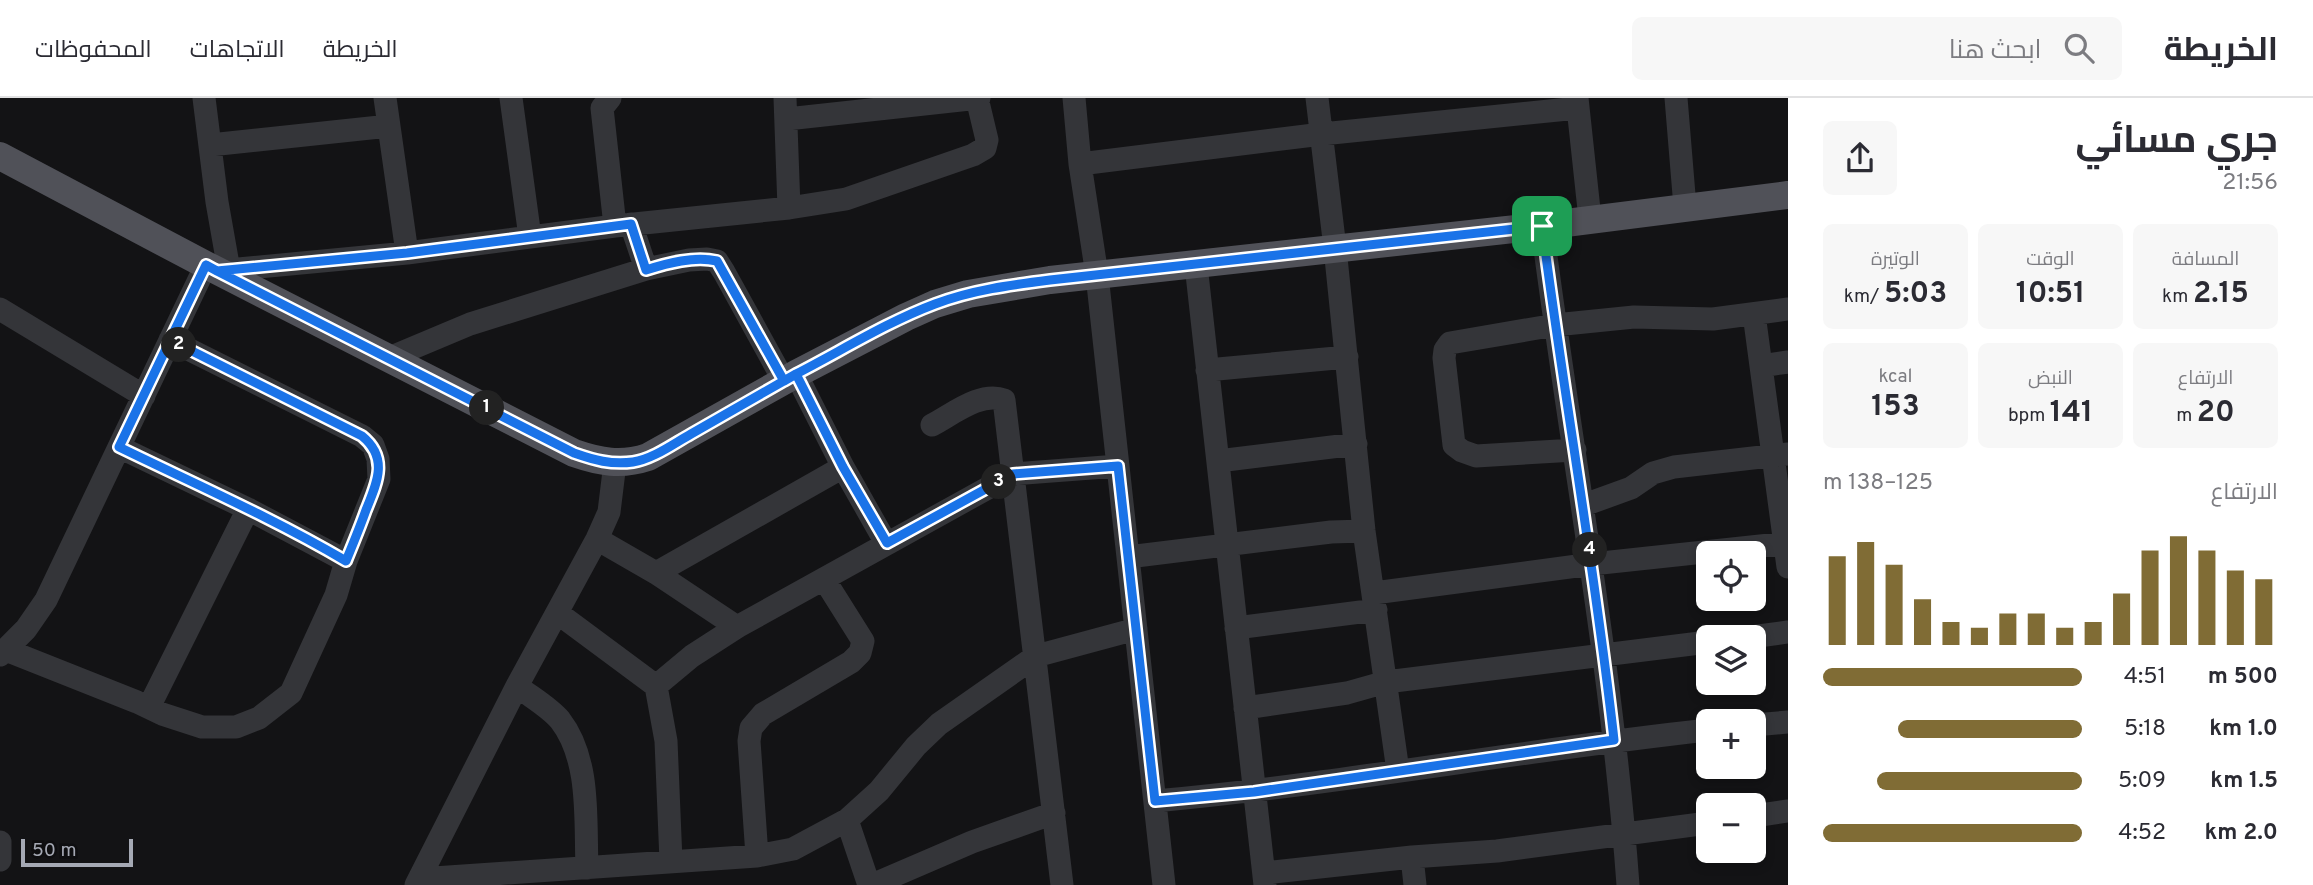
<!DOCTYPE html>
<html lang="ar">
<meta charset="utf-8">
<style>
:root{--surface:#fff;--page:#f7f7f7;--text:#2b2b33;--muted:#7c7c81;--line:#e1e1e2;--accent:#806c35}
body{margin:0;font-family:Overpass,Cairo,sans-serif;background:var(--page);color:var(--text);direction:rtl;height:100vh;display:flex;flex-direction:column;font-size:26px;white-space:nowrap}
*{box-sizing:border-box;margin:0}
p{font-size:23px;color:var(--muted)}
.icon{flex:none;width:38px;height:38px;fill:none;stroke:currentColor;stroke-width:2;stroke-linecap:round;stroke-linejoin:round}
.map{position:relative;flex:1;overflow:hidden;direction:ltr}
.side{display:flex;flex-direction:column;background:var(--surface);width:525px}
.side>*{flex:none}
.fabs{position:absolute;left:1696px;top:443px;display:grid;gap:14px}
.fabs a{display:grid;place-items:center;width:70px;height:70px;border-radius:10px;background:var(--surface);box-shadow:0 4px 10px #0003;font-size:35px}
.scale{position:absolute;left:21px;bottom:18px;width:112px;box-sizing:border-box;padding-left:7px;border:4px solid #a5a9b4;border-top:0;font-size:19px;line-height:24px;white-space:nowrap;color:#a5a9b4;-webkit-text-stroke:5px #0e0e10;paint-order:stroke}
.pin{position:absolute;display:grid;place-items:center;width:60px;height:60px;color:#fff;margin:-30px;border-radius:14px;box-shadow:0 4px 10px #0006}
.km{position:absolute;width:35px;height:35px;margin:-18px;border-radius:50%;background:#222;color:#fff;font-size:19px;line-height:35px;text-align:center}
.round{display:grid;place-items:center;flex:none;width:74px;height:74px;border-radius:10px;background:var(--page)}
.head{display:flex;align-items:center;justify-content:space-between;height:119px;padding:0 35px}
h1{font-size:38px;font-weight:700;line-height:52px}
.stats{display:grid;grid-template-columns:repeat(3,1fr);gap:10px;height:119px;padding:7px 35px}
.stats div{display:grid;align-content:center;border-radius:10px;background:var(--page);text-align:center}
.stats b{font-size:30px;font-weight:700}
.stats small{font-size:19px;font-weight:400}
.stats p{font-size:19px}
.chart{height:196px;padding:14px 35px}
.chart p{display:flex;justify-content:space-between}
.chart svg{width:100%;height:126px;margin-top:7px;stroke:var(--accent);stroke-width:6}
ul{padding:0 35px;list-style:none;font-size:23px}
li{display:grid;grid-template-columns:112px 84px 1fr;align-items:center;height:52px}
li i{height:18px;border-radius:9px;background:var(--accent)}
header{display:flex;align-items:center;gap:42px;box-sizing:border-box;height:98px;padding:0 35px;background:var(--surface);border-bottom:2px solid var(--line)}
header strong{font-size:33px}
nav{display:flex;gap:38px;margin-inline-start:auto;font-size:24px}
.search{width:490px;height:63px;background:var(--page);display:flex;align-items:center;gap:18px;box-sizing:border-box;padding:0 24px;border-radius:10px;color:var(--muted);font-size:26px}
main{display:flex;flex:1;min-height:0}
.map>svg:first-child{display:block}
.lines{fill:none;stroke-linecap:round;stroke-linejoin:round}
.minor{stroke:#343539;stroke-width:23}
.major{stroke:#505158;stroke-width:28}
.route-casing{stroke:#fff;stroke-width:14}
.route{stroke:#1a73e8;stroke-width:9}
</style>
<header>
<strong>الخريطة</strong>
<div class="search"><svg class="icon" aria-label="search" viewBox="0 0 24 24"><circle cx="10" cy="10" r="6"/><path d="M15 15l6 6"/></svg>ابحث هنا</div>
<nav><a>الخريطة</a><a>الاتجاهات</a><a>المحفوظات</a></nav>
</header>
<main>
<section class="side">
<div class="head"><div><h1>جري مسائي</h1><p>21:56</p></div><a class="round"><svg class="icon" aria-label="share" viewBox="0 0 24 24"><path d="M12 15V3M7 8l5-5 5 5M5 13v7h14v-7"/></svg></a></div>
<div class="stats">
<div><p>المسافة</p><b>2.15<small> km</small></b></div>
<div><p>الوقت</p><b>10:51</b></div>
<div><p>الوتيرة</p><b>5:03<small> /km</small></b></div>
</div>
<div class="stats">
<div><p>الارتفاع</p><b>20<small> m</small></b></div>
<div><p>النبض</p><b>141<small> bpm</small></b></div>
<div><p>kcal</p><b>153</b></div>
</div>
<div class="chart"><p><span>الارتفاع</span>125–138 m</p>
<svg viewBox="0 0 160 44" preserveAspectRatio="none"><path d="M5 44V13M15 44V8M25 44V16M35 44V28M45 44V36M55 44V38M65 44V33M75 44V33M85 44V38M95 44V36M105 44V26M115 44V11M125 44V6M135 44V11M145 44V18M155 44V21"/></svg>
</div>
<ul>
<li><b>500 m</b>4:51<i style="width:100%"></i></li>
<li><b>1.0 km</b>5:18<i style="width:71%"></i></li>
<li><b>1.5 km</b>5:09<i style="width:79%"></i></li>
<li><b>2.0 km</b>4:52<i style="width:100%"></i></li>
</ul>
</section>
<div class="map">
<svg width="1788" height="787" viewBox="0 0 1788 787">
<rect width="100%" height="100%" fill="#131315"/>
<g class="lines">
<path class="minor" d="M204 0 217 104 229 172
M385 0 407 155
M511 0 530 139
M610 0 602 10 615 128
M785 0 789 110
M1074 0 1080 66 1097 177 1164 787
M1317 0 1335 150 1364 433 1398 673
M1577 0 1590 121
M1676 0 1685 109
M787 21 979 0
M210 47 389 28
M1080 66 1322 36 1578 10
M631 126 646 171
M1542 128C1570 348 1612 565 1628 787
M1196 167 1265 787
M217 173 407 155 615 128 789 110 846 101 973 57 985 50 987 42 977 0
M0 211 144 298
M1754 216 1788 469
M389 260 470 226 646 171 689 162 707 161 717 163 724 174 784 283
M1761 268 1788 264
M1207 272 1347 259
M796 276 843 369 886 445
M932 327C953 316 981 293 1004 302L1062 787
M119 349 248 411 346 463
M1575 352 1476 358 1462 353 1454 347 1444 260 1445 252 1450 245 1555 227 1634 219 1713 221 1788 211
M1218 363 1356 346
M1584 407 1631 390 1653 375 1674 369 1788 356
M597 441 656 475 737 529
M1128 459 1331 434 1364 433
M656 475 843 369
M1374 495 1592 466 1788 445
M559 516 656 588 666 643 671 763
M1236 530 1376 512
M1751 539 1788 534
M6 552 137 604 162 616 202 629H236L259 620 291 595 336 497 346 463 379 381 378 361 373 347 362 338 170 242
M0 557 26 531 46 502 206 167
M517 588C531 599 549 609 560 622 591 662 585 722 587 770
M656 588 692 558 737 529 1013 376 1118 368
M149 609 248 411
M1245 610 1347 595 1386 584 1708 544
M1754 627 1788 624
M1155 703C1340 686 1523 652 1708 632
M1754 718 1788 713
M847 722 869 787
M0 744V762
M757 758 749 643 751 630 763 616 851 564 860 555 863 543 824 481
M1412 759 1415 787
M1264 775 1412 759 1497 753 1708 725
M419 781 757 758 793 751 847 722 879 693 916 648 939 626 1036 558 1136 531
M416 787 517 588 597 441 609 414 615 365
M872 787 972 744 1054 715"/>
<path class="major" d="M0 58 206 167 574 355C600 364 621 368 648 359L796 276 906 219 935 206 968 196 1050 182 1542 128 1788 97"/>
</g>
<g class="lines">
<g class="route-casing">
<path id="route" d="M1542 128 1050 182C1011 187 972 192 935 206 887 224 841 253 796 276 761 296 726 316 691 336 673 346 653 361 633 364 611 367 594 362 574 355L217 173 206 167 119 349C195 386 273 420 346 463 353 446 360 429 366 412 377 385 389 360 362 338L170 242 206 167 217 173 407 155 631 126 646 172C668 165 694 158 717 163L784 283 796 276 843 369 887 445 1013 376 1118 368 1155 703 1254 694 1614 642C1595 470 1564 299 1542 128"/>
</g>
<use href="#route" class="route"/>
</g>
</svg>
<div class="fabs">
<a><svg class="icon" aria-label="locate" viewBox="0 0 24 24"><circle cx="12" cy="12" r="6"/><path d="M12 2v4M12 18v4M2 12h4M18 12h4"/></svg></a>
<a><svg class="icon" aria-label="layers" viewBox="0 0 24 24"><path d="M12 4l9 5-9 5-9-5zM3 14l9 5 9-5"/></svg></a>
<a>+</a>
<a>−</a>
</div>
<div class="scale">50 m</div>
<div class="pin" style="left:1542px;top:128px;background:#1e9e55"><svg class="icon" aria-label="arrive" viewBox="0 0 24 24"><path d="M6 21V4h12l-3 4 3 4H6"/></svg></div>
<b class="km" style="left:487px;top:310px">1</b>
<b class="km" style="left:179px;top:247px">2</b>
<b class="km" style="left:999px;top:384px">3</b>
<b class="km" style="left:1590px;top:452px">4</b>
</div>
</main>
